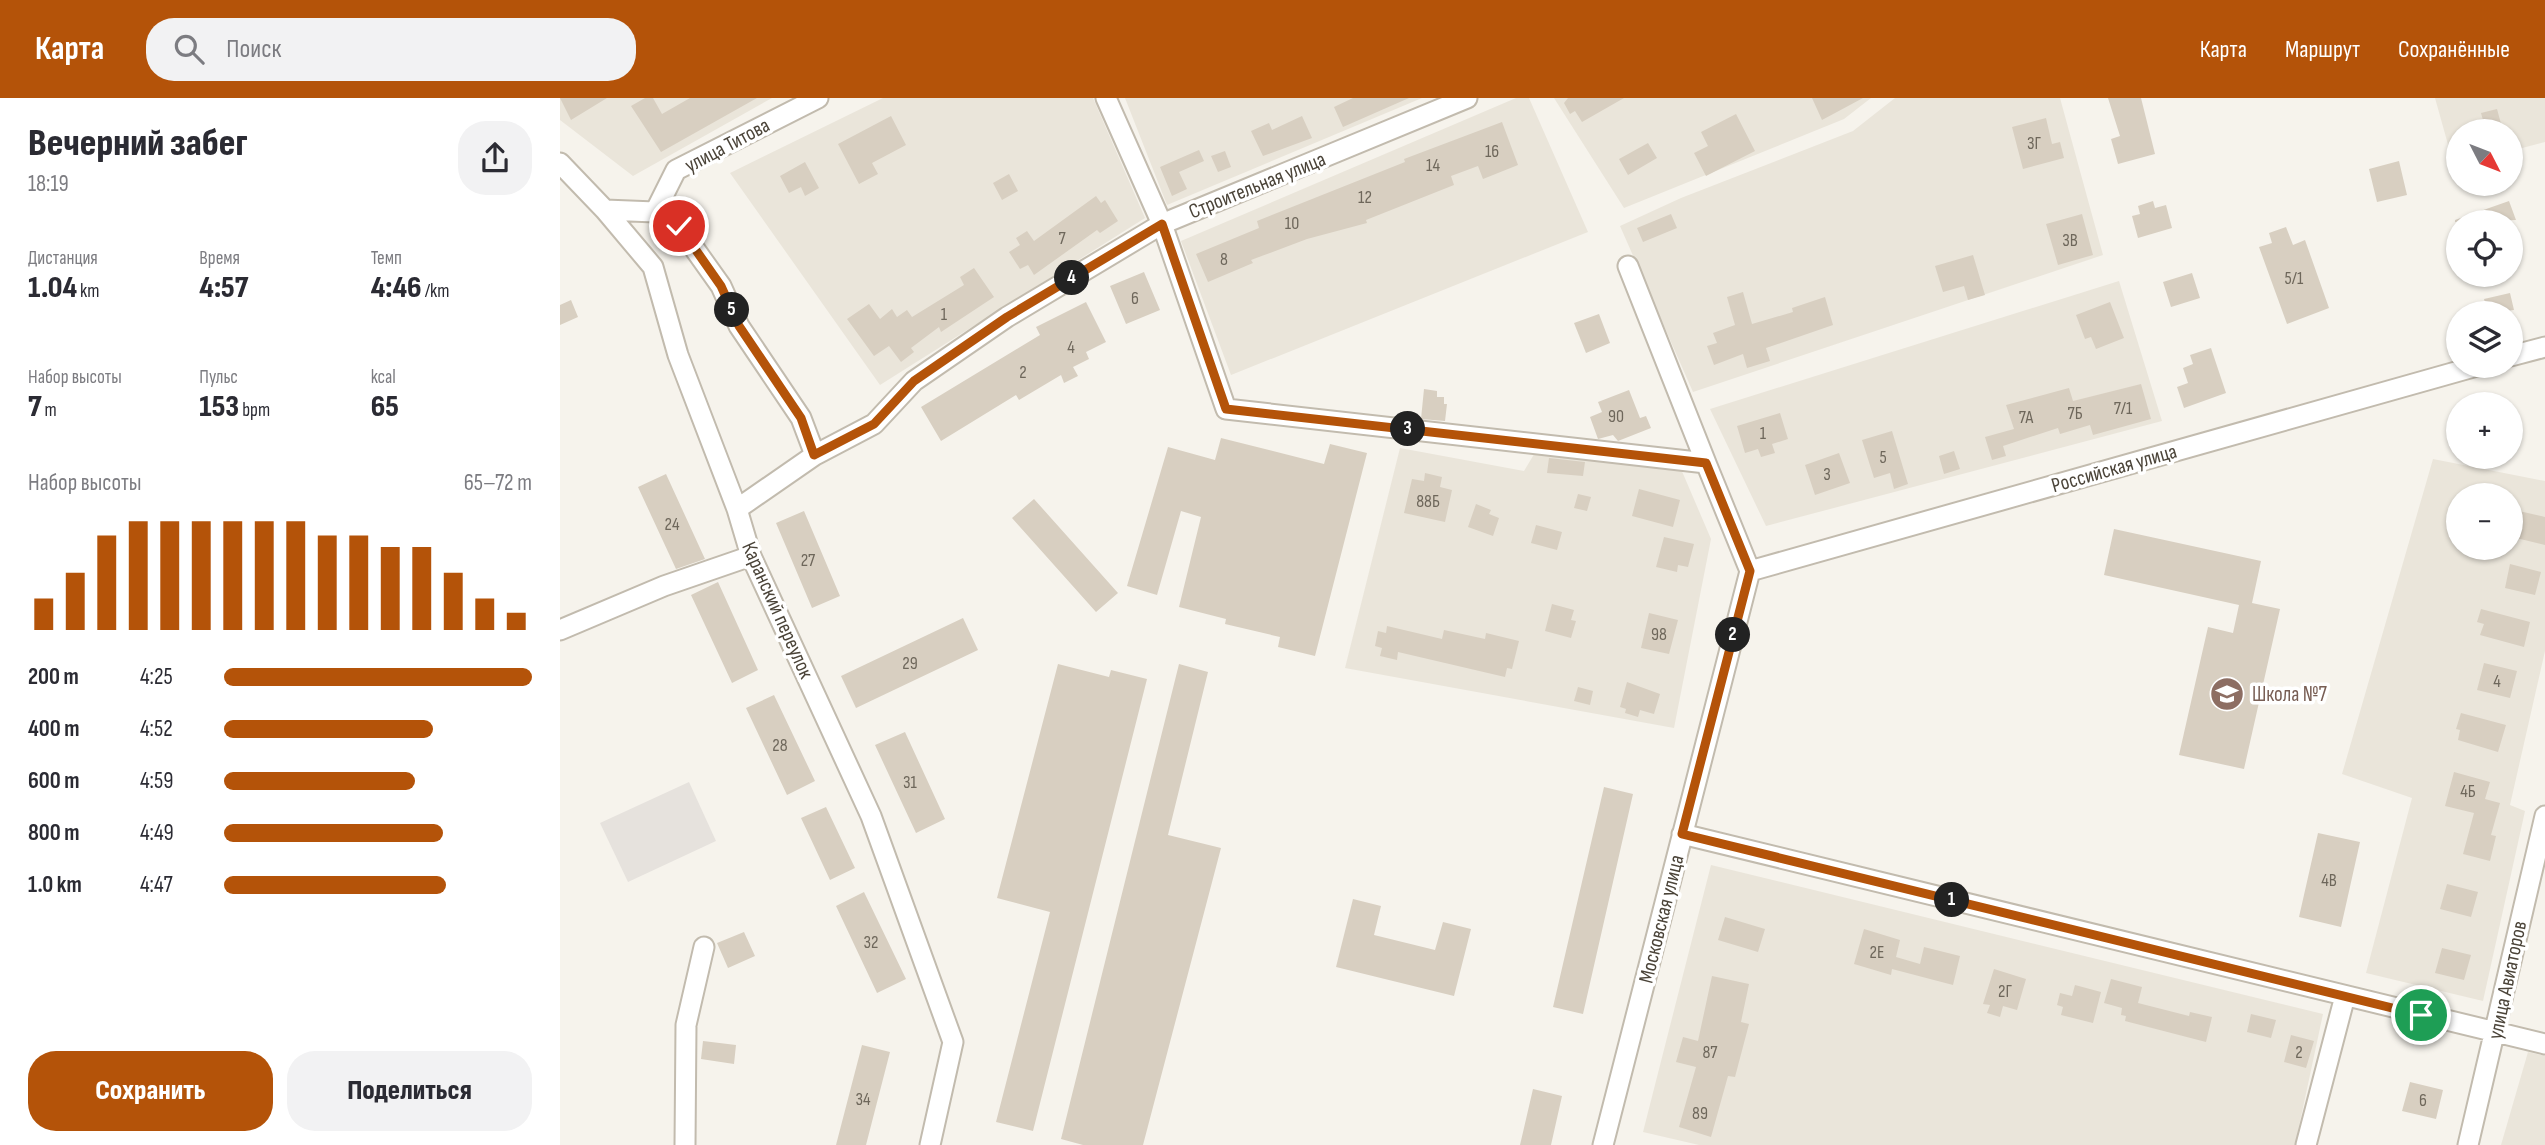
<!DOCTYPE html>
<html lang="ru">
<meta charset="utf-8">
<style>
:root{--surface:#fff;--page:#f2f2f3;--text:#2b2b33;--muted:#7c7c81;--accent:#b45309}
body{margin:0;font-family:"Sofia Sans Condensed",sans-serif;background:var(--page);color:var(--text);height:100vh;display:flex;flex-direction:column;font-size:26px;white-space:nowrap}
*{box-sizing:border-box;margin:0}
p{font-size:23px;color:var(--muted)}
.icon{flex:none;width:38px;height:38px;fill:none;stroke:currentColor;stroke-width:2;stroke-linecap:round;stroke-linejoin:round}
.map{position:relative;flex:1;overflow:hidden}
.drawer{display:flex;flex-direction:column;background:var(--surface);width:560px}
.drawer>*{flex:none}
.needle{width:46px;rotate:132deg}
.tools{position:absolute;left:1886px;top:21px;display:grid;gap:14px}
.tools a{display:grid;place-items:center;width:77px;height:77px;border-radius:50%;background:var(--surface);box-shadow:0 2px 5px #0004;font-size:35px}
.pin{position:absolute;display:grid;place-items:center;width:60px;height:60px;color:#fff;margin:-30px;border:4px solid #fff;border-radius:50%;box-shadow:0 2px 7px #0007}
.km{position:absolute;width:35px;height:35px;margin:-18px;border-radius:50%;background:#222;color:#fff;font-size:19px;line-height:35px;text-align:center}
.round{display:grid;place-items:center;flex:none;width:74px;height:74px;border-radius:28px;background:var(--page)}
.summary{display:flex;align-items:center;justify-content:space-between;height:119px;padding:0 28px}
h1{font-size:38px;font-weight:800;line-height:52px}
.figures{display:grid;grid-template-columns:repeat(3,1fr);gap:10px;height:119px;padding:7px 28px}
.figures div{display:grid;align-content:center}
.figures b{font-size:30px;font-weight:800}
.figures small{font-size:19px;font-weight:400}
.figures p{font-size:19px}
.chart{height:196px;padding:14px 28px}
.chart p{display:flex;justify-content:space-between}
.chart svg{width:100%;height:126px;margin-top:7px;stroke:var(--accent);stroke-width:6}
.primary-button{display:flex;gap:14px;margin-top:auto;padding:14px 28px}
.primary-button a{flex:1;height:80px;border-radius:28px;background:var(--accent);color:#fff;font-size:28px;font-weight:800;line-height:80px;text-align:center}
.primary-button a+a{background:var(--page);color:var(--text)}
ul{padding:0 28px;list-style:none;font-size:23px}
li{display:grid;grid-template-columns:112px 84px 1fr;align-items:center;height:52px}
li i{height:18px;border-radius:9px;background:var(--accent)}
header{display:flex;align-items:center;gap:42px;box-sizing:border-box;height:98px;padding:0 35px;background:var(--accent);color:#fff}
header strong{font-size:33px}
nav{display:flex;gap:38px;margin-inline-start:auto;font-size:24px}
.search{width:490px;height:63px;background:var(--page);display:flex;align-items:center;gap:18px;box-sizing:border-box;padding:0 24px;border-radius:28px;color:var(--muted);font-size:26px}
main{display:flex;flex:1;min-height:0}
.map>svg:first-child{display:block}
.residential{fill:#eae5da;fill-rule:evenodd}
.industrial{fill:#e6e2dd}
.building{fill:#d8cfc1}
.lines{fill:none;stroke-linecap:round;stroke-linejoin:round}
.minor-casing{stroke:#c2bbae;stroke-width:23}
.minor{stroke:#fff;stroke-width:19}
.route-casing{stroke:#fff;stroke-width:14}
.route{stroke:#b45309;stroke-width:9}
.labels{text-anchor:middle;stroke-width:7;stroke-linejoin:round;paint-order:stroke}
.number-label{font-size:18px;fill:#6e675b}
.street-label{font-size:21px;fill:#4b4439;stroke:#fff}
.education-label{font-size:21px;fill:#785e54;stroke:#fff;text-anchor:start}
</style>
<header>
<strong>Карта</strong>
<div class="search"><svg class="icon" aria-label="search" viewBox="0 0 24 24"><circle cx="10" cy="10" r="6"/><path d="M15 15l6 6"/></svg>Поиск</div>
<nav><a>Карта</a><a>Маршрут</a><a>Сохранённые</a></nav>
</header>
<main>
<section class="drawer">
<div class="summary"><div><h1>Вечерний забег</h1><p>18:19</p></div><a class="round"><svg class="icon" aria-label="share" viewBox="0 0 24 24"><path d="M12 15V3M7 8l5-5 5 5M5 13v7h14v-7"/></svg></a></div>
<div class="figures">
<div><p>Дистанция</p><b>1.04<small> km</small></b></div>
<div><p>Время</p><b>4:57</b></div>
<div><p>Темп</p><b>4:46<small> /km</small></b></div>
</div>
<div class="figures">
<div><p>Набор высоты</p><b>7<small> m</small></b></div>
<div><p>Пульс</p><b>153<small> bpm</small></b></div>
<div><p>kcal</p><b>65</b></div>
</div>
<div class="chart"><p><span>Набор высоты</span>65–72 m</p>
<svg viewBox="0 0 160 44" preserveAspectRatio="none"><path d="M5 44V33M15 44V24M25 44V11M35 44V6M45 44V6M55 44V6M65 44V6M75 44V6M85 44V6M95 44V11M105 44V11M115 44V15M125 44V15M135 44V24M145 44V33M155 44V38"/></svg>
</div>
<ul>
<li><b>200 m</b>4:25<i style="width:100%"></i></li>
<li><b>400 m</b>4:52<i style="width:68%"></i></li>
<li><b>600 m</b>4:59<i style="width:62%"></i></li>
<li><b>800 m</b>4:49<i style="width:71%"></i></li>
<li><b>1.0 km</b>4:47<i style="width:72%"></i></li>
</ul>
<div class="primary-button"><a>Сохранить</a><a>Поделиться</a></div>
</section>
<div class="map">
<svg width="1985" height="1047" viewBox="0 0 1985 1047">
<rect width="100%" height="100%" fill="#f6f3ec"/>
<path class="residential" d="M0 0H212L73 78 0 22Z
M323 0H533L585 120 320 287 170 75Z
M565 0H862L607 107Z
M956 0H969L1028 134 671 277 621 143Z
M994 0H1311L1284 21 1064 110Z
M1335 0H1500L1543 157 1133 294 1060 128 1121 100 1293 33Z
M1875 0H1985V44L1951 53V33H1899V66L1894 68Z
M1559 183 1602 323 1206 428 1150 311Z
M840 350 964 373 976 353 1121 371 1151 441 1114 630 785 570Z
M1873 361 1985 383V553L1950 707 1965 713 1923 903 1806 875 1852 700 1782 676ZM1899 397H1951V450H1899Z
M1151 767 1763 916 1735 1047H1139L1083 1034Z
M1968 954 1985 958V1047H1941Z"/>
<path class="industrial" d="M129 684 156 743 68 784 40 725Z"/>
<path class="building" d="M0 0H47L11 22Z
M85 0H93L102 16 130 0H197L101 54 71 8Z
M793 0H849L783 29 774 9Z
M1008 0H1064L1022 24 1015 13 1010 16 1004 5Z
M1252 0H1303L1262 22Z
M1548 0H1581L1595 56 1558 66 1551 41 1560 38Z
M1937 11 1943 33H1926L1921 15Z
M1176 16 1195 53 1146 78 1134 55 1148 48 1141 34Z
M331 18 346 47 312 65 318 76 299 86 278 46Z
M742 18 752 40 703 58 691 33 709 25 712 32Z
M1486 20 1492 46 1500 44 1504 60 1463 71 1452 29Z
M942 24 958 67 923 81 918 68 891 78 894 87 806 122 807 125 747 141 691 162 693 165 648 184 636 156 699 130 697 123 845 64 844 61Z
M1088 45 1097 60 1068 77 1059 61Z
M639 52 644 63 619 74 627 91 612 98 600 69Z
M665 53 671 69 658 74 651 58Z
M1839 63 1847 97 1817 104 1809 71Z
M245 64 259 90 245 98 241 89 229 95 220 78Z
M449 76 458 93 442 102 433 85Z
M536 98 541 105 545 102 558 123 540 135 537 132 474 177 468 167 460 171 449 154 460 147 456 140 467 133 474 143Z
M1593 103 1595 110 1606 107 1612 130 1578 140 1572 118 1580 116 1578 108Z
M1949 103 1956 122 1895 124V122Z
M1111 116 1117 130 1083 144 1077 130Z
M1522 116 1533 157 1498 167 1486 126Z
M1726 129 1733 147 1745 142 1769 210 1727 226 1699 149 1712 145 1709 135Z
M1413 157 1425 197 1408 202 1404 188 1383 194 1375 168Z
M414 170 434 199 381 234 379 229 351 250 354 254 341 264 329 248 314 258 287 221 309 206 320 221 332 211 337 219 347 212 352 219 404 187 400 179Z
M584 174 600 212 566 226 550 188Z
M1632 175 1640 200 1611 209 1603 184Z
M1183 194 1192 226 1233 214 1232 210 1265 199 1273 227 1206 250 1210 263 1187 270 1183 256 1154 267 1147 248 1157 245 1153 235 1175 227 1167 199Z
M1950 195 1954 212 1928 215 1924 201Z
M11 202 18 219 0 227V207Z
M526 204 546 244 526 254 529 261 513 269 518 278 504 285 501 277 459 302 456 297 381 343 361 309 480 237 476 229Z
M1550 204 1564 240 1536 251 1531 239 1525 241 1516 217Z
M1039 216 1050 245 1026 255 1014 225Z
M1651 250 1666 295 1624 310 1617 289 1628 285 1623 270 1633 266 1630 257Z
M1581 286 1591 321 1533 337 1530 327 1500 336 1498 330 1443 348 1446 358 1432 362 1425 339 1454 331 1446 307 1509 290 1513 303Z
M864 291 877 293V299H884V306H887L885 323 861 321Z
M1069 292 1080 320 1086 318 1091 330 1058 343 1053 337 1038 341 1030 319 1042 314 1038 304Z
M1220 315 1228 341 1212 346 1215 355 1201 359 1198 351 1185 355 1177 328Z
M1332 333 1348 386 1334 391 1330 375 1314 380 1302 342Z
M661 340 764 366 770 346 807 355 755 558 718 549 720 539 665 526 666 521 619 509 641 419 621 413 597 497 567 488 608 349 655 362Z
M1394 353 1400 371 1384 376 1379 358Z
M1279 355 1290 385 1255 397 1245 367Z
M989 360 1025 364 1023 378 987 375Z
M865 375 882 379 880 389 892 392 885 424 844 415 852 381 864 383Z
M106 376 145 461 116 471 78 389Z
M1079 391 1120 402 1113 429 1072 418Z
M1018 396 1031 399 1027 413 1014 410Z
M474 401 558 495 536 514 452 420Z
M916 406 931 412 929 416 939 420 933 438 908 429Z
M244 413 280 498 252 510 216 425Z
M1959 413 1985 419V447L1952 439Z
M976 427 1002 434 997 452 971 445Z
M1554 431 1701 463 1692 505 1720 511 1684 671 1619 657 1648 529 1673 535 1679 507 1544 477Z
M1104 439 1134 446 1128 469 1118 467 1117 474 1096 469Z
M1950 466 1981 474 1975 497 1945 490Z
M158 484 198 572 172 585 131 497Z
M992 506 1014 512 1011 522 1016 523 1011 540 985 533Z
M1921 511 1970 524 1964 549 1920 537 1924 526 1917 524Z
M1089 515 1118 522 1109 556 1081 550Z
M403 520 418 552 296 610 281 578Z
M827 528 882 541 884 532 925 541 926 535 959 543 952 571 947 570 945 579 838 554 837 562 820 558 822 550 815 548 818 533 826 535Z
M1924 565 1957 573 1950 600 1917 592Z
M498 566 549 579 551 572 587 581 473 1033 436 1024 490 814 437 800Z
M619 566 648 574 608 737 661 750 583 1047H523L501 1041Z
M1067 584 1100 596 1094 616 1080 612 1078 619 1065 615 1066 611 1060 609Z
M1018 589 1033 593 1030 607 1014 603Z
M214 597 255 683 227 697 186 610Z
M1901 615 1946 627 1938 654 1898 642 1900 632 1896 631Z
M345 634 385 721 356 735 315 647Z
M1894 674 1930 684 1925 701 1940 705 1931 737 1936 738 1930 763 1903 756 1914 715 1885 708Z
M1044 689 1073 696 1023 916 993 909Z
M266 709 295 770 270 782 241 720Z
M1758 735 1800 744 1781 829 1739 819Z
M1887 786 1918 794 1911 819 1880 811Z
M304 794 346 881 317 895 276 808Z
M793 801 821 808 814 837 875 852 883 824 911 831 894 898 776 869Z
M1165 819 1205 831 1198 854 1158 842Z
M1304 831 1340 842 1336 859 1360 866 1364 849 1400 858 1393 887 1332 871 1331 877 1294 866Z
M184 834 195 858 168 870 157 845Z
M1882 850 1911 857 1904 882 1875 875Z
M1434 871 1466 881 1457 912 1443 908 1440 919 1427 915 1430 907 1423 906Z
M1152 878 1189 886 1181 924 1189 926 1175 979 1168 978 1151 1039 1119 1029 1136 969 1116 964 1123 939 1138 943Z
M1551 881 1582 889 1578 905 1629 918 1630 914 1652 919 1646 944 1565 923 1566 918 1561 917 1562 910 1544 905Z
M1515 887 1541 894 1533 925 1501 917 1503 909 1497 907 1500 895 1512 898Z
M1691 916 1716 922 1711 940 1687 934Z
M1731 937 1754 943 1746 970 1724 964Z
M143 943 176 947 174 966 141 961Z
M302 947 330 954 306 1047H276Z
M1850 984 1883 992 1876 1021 1842 1013Z
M973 991 1002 998 991 1047H960Z"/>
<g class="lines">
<g class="minor-casing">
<path id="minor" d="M546 0 602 126 666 311 1146 365 1190 473
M0 65 45 112 95 114 119 129 161 188 179 228 241 320 255 357 177 411 191 458 311 718 393 944 370 1047
M45 112 93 169 118 257 177 411
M95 114 116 72 258 0
M1068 168 1146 365
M1951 258 1985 249
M255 357 314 326 354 283 447 219 602 126 907 0
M1190 473 1917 268
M0 532 104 488 191 458
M1122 736 1985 946
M125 1047 126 927 144 849
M1043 1047 1190 473
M1746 1047 1785 898
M1908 1047 1985 718"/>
</g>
<use href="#minor" class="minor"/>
</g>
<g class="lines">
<g class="route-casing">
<path id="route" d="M119 128 161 188 179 228 241 320 254 357 314 326 354 283 447 219 602 126 666 311 1146 365 1190 473 1122 736 1861 917"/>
</g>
<use href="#route" class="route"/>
</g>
<defs>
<g id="school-disc" transform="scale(1.75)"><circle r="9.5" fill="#8d6e63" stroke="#fff"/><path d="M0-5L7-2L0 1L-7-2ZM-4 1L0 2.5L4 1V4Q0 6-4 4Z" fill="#fff"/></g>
</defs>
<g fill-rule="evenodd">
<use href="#school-disc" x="1667" y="596"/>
</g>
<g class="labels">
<g class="number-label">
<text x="1474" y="51">3Г</text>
<text x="932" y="59">16</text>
<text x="873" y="73">14</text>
<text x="805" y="105">12</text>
<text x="732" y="131">10</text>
<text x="502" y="146">7</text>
<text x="1510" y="148">3В</text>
<text x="664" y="167">8</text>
<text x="1734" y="186">5/1</text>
<text x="575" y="206">6</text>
<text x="384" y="222">1</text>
<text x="511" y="255">4</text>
<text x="463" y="280">2</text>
<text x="1563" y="316">7/1</text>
<text x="1515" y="321">7Б</text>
<text x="1056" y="324">90</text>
<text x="1466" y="325">7А</text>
<text x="1203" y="341">1</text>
<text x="1323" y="365">5</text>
<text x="1267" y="382">3</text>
<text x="868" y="409">88Б</text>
<text x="112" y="432">24</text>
<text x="248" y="468">27</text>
<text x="1099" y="542">98</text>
<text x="350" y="571">29</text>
<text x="1937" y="589">4</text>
<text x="220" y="653">28</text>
<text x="350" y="690">31</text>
<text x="1908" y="699">4Б</text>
<text x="1769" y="788">4В</text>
<text x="311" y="850">32</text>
<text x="1317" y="860">2Е</text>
<text x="1445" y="899">2Г</text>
<text x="1150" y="960">87</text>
<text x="1739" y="960">2</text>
<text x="303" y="1007">34</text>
<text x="1863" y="1008">6</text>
<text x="1140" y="1021">89</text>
</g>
<g class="street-label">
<text transform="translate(167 47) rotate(-28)" y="7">улица Титова</text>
<text transform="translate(697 87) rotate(-22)" y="7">Строительная улица</text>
<text transform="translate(1554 370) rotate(-16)" y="7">Российская улица</text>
<text transform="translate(218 512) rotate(66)" y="7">Каранский переулок</text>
<text transform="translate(1101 821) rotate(-76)" y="7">Московская улица</text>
<text transform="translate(1947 882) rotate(-78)" y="7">улица Авиаторов</text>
</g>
<g class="education-label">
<text x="1692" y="603">Школа №7</text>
</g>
</g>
</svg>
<div class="tools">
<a><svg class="needle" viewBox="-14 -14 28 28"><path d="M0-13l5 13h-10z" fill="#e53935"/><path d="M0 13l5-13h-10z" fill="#7c7c81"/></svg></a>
<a><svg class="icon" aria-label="locate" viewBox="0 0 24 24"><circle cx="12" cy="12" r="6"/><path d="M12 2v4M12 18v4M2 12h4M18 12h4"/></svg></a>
<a><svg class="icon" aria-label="layers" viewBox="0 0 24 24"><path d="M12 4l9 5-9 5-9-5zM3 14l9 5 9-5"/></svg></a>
<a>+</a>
<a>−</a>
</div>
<div class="pin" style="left:1861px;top:917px;background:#1e9e55"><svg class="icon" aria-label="arrive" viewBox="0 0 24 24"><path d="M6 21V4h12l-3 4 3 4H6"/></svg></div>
<div class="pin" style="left:119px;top:128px;background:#d93025"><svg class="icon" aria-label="check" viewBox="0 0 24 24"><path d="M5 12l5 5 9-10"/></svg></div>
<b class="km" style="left:1392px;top:802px">1</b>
<b class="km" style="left:1173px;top:537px">2</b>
<b class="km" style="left:848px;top:331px">3</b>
<b class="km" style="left:512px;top:180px">4</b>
<b class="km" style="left:172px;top:212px">5</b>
</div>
</main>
